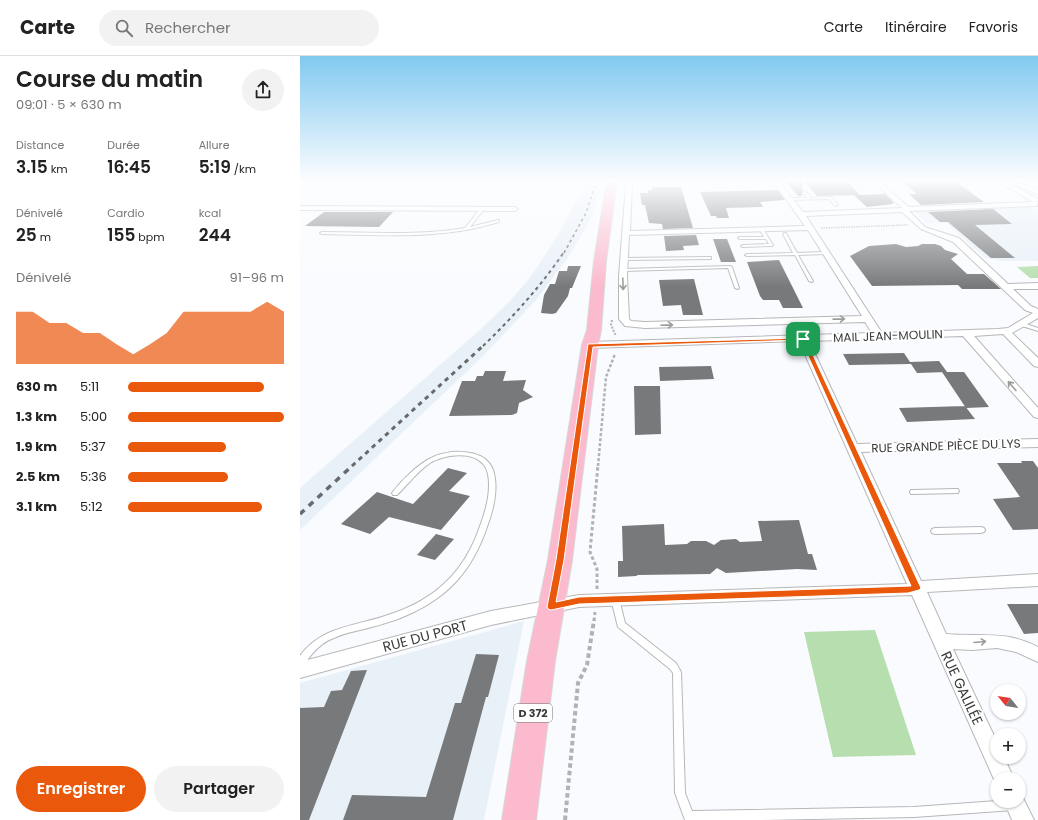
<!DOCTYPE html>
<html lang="fr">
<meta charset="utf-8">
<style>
:root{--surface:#fff;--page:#f2f2f2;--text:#222;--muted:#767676;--line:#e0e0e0;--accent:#ea580c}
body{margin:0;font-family:Poppins,sans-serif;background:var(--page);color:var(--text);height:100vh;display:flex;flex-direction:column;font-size:15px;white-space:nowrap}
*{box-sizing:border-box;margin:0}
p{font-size:13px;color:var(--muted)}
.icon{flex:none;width:22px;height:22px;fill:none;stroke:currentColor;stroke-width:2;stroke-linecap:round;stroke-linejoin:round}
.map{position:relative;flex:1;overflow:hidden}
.details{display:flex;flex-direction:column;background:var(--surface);width:300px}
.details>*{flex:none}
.needle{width:26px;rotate:300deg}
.controls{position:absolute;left:690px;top:628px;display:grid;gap:8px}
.controls a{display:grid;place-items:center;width:36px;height:36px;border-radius:50%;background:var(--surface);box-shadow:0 1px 3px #0004;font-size:20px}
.pin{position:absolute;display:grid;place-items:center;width:34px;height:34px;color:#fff;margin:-17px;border-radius:8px;box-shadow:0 2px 6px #0006}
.round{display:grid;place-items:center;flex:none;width:42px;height:42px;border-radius:21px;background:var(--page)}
.overview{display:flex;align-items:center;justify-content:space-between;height:68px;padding:0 16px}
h1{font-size:22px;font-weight:600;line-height:30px}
.figures{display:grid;grid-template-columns:repeat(3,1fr);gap:6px;height:68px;padding:4px 16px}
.figures div{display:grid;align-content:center}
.figures b{font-size:17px;font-weight:600}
.figures small{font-size:11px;font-weight:400}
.figures p{font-size:11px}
.chart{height:112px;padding:8px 16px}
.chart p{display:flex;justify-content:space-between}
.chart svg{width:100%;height:72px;margin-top:4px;fill:var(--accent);opacity:.7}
.action{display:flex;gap:8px;margin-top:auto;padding:8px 16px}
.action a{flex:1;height:46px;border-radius:24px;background:var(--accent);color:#fff;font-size:16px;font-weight:600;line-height:46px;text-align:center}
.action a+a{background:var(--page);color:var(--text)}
ul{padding:0 16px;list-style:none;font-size:13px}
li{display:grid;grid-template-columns:64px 48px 1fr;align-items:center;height:30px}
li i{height:10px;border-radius:5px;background:var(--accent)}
header{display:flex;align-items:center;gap:24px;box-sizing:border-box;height:56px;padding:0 20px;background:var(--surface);border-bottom:1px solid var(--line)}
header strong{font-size:19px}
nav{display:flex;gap:22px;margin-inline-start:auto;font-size:14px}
.search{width:280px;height:36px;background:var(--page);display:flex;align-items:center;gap:10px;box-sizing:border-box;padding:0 14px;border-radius:22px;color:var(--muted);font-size:15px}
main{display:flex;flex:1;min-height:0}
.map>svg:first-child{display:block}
.built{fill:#e8f0f8}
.green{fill:#b6deae}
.building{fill:#77797b}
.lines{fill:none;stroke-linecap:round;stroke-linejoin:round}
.service-casing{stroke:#b5b7b9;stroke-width:2}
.minor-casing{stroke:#b5b7b9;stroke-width:2}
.primary-casing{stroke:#d7d8d8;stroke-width:2}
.path-far4{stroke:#b1b2b5;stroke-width:1.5;stroke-dasharray:1.5 1;stroke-linecap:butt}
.path-far3{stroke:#b1b2b5;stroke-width:2;stroke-dasharray:2 1.5;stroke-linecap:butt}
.path-far2{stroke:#b1b2b5;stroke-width:2.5;stroke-dasharray:3 2;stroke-linecap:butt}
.path-far1{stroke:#b1b2b5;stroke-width:3;stroke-dasharray:3.5 2.5;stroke-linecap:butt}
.path{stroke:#b1b2b5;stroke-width:4;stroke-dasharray:4.5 3;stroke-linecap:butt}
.service{fill:#fff;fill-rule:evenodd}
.minor{fill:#fff;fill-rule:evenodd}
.primary{fill:#fbbacd;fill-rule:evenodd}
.rail-far3{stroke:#696a6c;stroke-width:1.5;stroke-dasharray:3 3;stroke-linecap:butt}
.rail-far2{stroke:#696a6c;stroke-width:2;stroke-dasharray:3.5 3.5;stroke-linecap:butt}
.rail-far1{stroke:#696a6c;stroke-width:3;stroke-dasharray:4.5 4.5;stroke-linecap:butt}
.rail{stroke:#696a6c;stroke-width:3.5;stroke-dasharray:6 6;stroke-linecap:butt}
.oneway{stroke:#9c9c9d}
.route{fill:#ea580c;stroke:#fff;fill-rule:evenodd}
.labels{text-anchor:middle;stroke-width:4;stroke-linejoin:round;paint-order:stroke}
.shield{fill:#fff;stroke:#747576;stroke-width:1}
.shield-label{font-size:11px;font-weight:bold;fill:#393a3b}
.street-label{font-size:12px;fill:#393a3b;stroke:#fff}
.near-street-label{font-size:14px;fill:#393a3b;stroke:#fff}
</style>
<header>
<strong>Carte</strong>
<div class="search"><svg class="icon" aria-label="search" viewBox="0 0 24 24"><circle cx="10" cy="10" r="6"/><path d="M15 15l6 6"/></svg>Rechercher</div>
<nav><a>Carte</a><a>Itinéraire</a><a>Favoris</a></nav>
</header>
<main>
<section class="details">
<div class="overview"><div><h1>Course du matin</h1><p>09:01 · 5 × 630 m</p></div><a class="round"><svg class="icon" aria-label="share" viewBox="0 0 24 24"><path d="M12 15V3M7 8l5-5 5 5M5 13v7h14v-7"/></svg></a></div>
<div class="figures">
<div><p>Distance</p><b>3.15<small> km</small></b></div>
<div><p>Durée</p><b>16:45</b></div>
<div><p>Allure</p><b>5:19<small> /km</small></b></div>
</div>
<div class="figures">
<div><p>Dénivelé</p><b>25<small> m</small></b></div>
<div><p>Cardio</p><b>155<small> bpm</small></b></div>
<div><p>kcal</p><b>244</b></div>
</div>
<div class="chart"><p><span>Dénivelé</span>91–96 m</p>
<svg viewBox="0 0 160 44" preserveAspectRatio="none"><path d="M0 44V12L10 12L20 19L30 19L40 25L50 25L60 32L70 38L80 32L90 25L100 12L110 12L120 12L130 12L140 12L150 6L160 12V44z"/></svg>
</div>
<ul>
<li><b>630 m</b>5:11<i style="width:87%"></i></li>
<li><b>1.3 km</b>5:00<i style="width:100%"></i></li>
<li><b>1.9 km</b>5:37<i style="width:63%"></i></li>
<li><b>2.5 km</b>5:36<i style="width:64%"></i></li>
<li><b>3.1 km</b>5:12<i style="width:86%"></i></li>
</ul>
<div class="action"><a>Enregistrer</a><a>Partager</a></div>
</section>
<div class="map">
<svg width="738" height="764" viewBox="0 0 738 764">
<rect width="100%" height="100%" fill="#f9fbfe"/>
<path class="built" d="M283 124H302L293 158 282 178 269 200 236 244 182 301 0 474V432L181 273 211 244 230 222 259 177 276 146Z
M729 151 738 153V205H705L685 202 646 167H626L614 155Z
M224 565 184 764H0V627Z"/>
<path class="green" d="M738 210V222H730L717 211Z
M575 574 616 699 533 701 504 576Z"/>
<path class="building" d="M484 124H545L560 139 585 138 593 146V148L567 151 554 139 517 140 503 124 502 140H498Z
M600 124H654L684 146 621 149 609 138H617Z
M352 131H381L393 172 363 173 362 168 349 167 345 149H342L340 137H348V134H352Z
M478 134 485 144 460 146 463 151H460L426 152 429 162H417L416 160H411L400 136Z
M693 153 712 168 675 169 715 202H691L648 166H640L628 156Z
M24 156H93L79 171 5 170Z
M396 179 399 189 383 190 384 194 366 195 364 180Z
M413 183H427L436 206H421Z
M596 188 606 191 618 190 622 188H635L641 190 645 194 658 198 651 203 667 218H684L701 233H662L658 229 572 230 550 200 569 190Z
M479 204 503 252H483L479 244H463L460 240 447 206Z
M268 210H281L272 232H270L268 240 256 257 252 258 241 257 244 239 249 230 250 228H255L259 215H267Z
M394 223 403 259H383L381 249 363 250 359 224Z
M604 297 610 306 639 305 647 316 617 317 611 308 549 309 543 298Z
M411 310 414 323 360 325 359 311Z
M185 315H206L203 325 226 324 223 334 233 341 219 347 217 357 212 359 149 360 162 325H175L177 320H183Z
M642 316H664L689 351 666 352Z
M334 330H360L361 378 335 379Z
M665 350 675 363 607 366 599 352Z
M721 405H733L738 412V473L713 474 693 443 720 441 697 407H722Z
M148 412 167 417 149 435 170 440 141 474 89 461 70 478 41 468 77 436 113 448Z
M499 464 508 498H512L517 514 497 513 426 517 417 512 410 518 338 519 336 520 318 521V505H323L322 470 364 468 365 489 387 488 391 485H406L414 489 421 484 436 483 440 486 462 485 458 465Z
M136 478 154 483 135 504 117 499Z
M707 548H738V577L724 578Z
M176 598 199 599 188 641H186L153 764H43L52 739 126 741 155 647H161Z
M67 614 9 764H0V652L24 651 31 635 42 634 51 615Z"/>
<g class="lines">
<g class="service-casing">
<path id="service" d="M553 124H556L563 130 560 131Z
M505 135 511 142 531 141 538 149 535 150 529 143 490 144 488 143 490 142H507L503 136Z
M181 152 184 153 170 171 198 164H199V166C188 169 177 172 166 174 119 182 70 179 22 178L20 177 22 176C70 176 118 180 165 172Z
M461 173H463L473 189 472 190 442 191 441 190 443 189 469 188 466 183H440L438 182 440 181H464L460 174Z
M484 177H486L497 197 525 196 527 197 525 198 498 199 513 225 512 226 509 225 495 199 447 200 445 199 447 198 493 197 483 178Z
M410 201H411V203L324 204 322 203 324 202Z
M430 210 432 211 439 232 438 233 435 232 428 212 323 215 321 214 323 213Z
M719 267H723L738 272V275L719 269Z
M152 396C172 395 193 399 195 423 197 438 193 454 188 468 172 517 146 544 98 563 86 567 73 571 60 574 51 576 42 578 34 582 25 585 18 591 12 598 8 602 6 609 0 611V600C22 569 59 570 91 558 136 543 165 515 180 470 185 457 189 443 189 429 189 422 188 414 184 409 172 394 144 399 130 407 118 415 108 428 97 439H93L92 437C101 425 117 409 131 402 138 398 145 397 152 396Z
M656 433H658L659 435 658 437 613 438H611L610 436 611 434H613Z
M681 471 684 472 685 474 684 476 681 477 635 478 632 477 631 475 632 473 635 472Z
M315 540 318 541 319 543 325 567 376 607 381 616 385 737 392 755 614 751 697 745H717L719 749 718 753 714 754 614 761 458 764H385L375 737 373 617 370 613 318 571 311 543 312 541Z"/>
</g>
<g class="minor-casing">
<path id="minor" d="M331 124H339L332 128 330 175 505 170 472 124H478L503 156 602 152 571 124H577L609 151 733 146 695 124H702L738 143 737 150 609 155 625 171 659 182 708 228 738 227V233H713L731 250 738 253V262L712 277 738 302V311L734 310 703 278 674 280 738 352V362L734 361 663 280 509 285 557 388 738 383V391L561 396 621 525 738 518V530L627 536 646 578C682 581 705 574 738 591V606L716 596 697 592 672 594 653 593 697 686V701H704L714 723H697V730L612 539 279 551 191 569 0 622V606L191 555 279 539 607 528 499 285 290 292 285 289 290 286 572 277 565 266 345 272 325 270 319 263V220L326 128 328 125ZM602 156 621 173 653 186 725 254 733 257 708 272 698 273 582 277 506 160ZM508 174 562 260 345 266 331 265 329 263 327 220 329 179Z
M719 127 738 134V138L717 130 716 129Z
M0 150 215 151 218 153 215 155 0 154Z
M719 737 721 738 734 764H712L704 745H719Z"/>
</g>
<g class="primary-casing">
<path id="primary" d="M307 124H317L306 205 301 274 298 289 272 504 255 605 236 764H202L227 605 248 504 282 289 287 274 294 205Z"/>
</g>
<path class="path-far4" d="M521 172 608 169"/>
<path class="path-far3" d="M312 264 311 269 316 280"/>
<path class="path-far2" d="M298 410 306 321 315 298"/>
<path class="path-far1" d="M297 533V513L290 496 298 409
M294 565 295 556"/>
<path class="path" d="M265 764 278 627 287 609 294 564"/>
<use href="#service" class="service"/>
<use href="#minor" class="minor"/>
<use href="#primary" class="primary"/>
<path class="rail-far3" d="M264 197 286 157 297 124"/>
<path class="rail-far2" d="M183 290C213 261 241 230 264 196"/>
<path class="rail-far1" d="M52 410 184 289"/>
<path class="rail" d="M0 458 53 409"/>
</g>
<defs><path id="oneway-shaft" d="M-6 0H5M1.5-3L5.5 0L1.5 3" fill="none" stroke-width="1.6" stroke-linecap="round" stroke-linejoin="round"/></defs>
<g class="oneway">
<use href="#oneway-shaft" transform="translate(323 228) rotate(88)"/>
<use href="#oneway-shaft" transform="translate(539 263) rotate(-1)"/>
<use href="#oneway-shaft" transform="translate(367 269) rotate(-2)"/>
<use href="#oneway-shaft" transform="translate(712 330) rotate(-131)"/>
<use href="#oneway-shaft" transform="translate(680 586) rotate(-5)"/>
</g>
<linearGradient id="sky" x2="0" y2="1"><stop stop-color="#81c9f0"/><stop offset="0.54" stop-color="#fcfdff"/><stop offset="1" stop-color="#fcfdff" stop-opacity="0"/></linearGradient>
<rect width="738" height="231" fill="url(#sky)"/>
<path class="route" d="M505 282 621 532 619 534 608 537 279 548 251 554 248 553 247 551 256 504 288 288ZM501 284 611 530 279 541 256 546 264 504 293 291Z"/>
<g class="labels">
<rect class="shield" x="214" y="648" width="38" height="18" rx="3"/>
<g class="shield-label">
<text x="233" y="661">D 372</text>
</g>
<g class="street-label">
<text transform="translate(588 280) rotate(-2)" y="4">MAIL JEAN-MOULIN</text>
<text transform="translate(646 390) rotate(-2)" y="4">RUE GRANDE PIÈCE DU LYS</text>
</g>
<g class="near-street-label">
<text transform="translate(125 580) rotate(-15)" y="5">RUE DU PORT</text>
<text transform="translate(662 632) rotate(65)" y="5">RUE GALILÉE</text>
</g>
</g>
</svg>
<div class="controls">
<a><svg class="needle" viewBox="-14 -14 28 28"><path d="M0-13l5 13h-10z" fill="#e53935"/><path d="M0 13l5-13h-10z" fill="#767676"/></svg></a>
<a>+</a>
<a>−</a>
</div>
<div class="pin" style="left:503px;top:283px;background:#1e9e55"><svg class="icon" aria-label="arrive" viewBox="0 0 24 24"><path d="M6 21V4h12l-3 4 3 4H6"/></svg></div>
</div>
</main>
